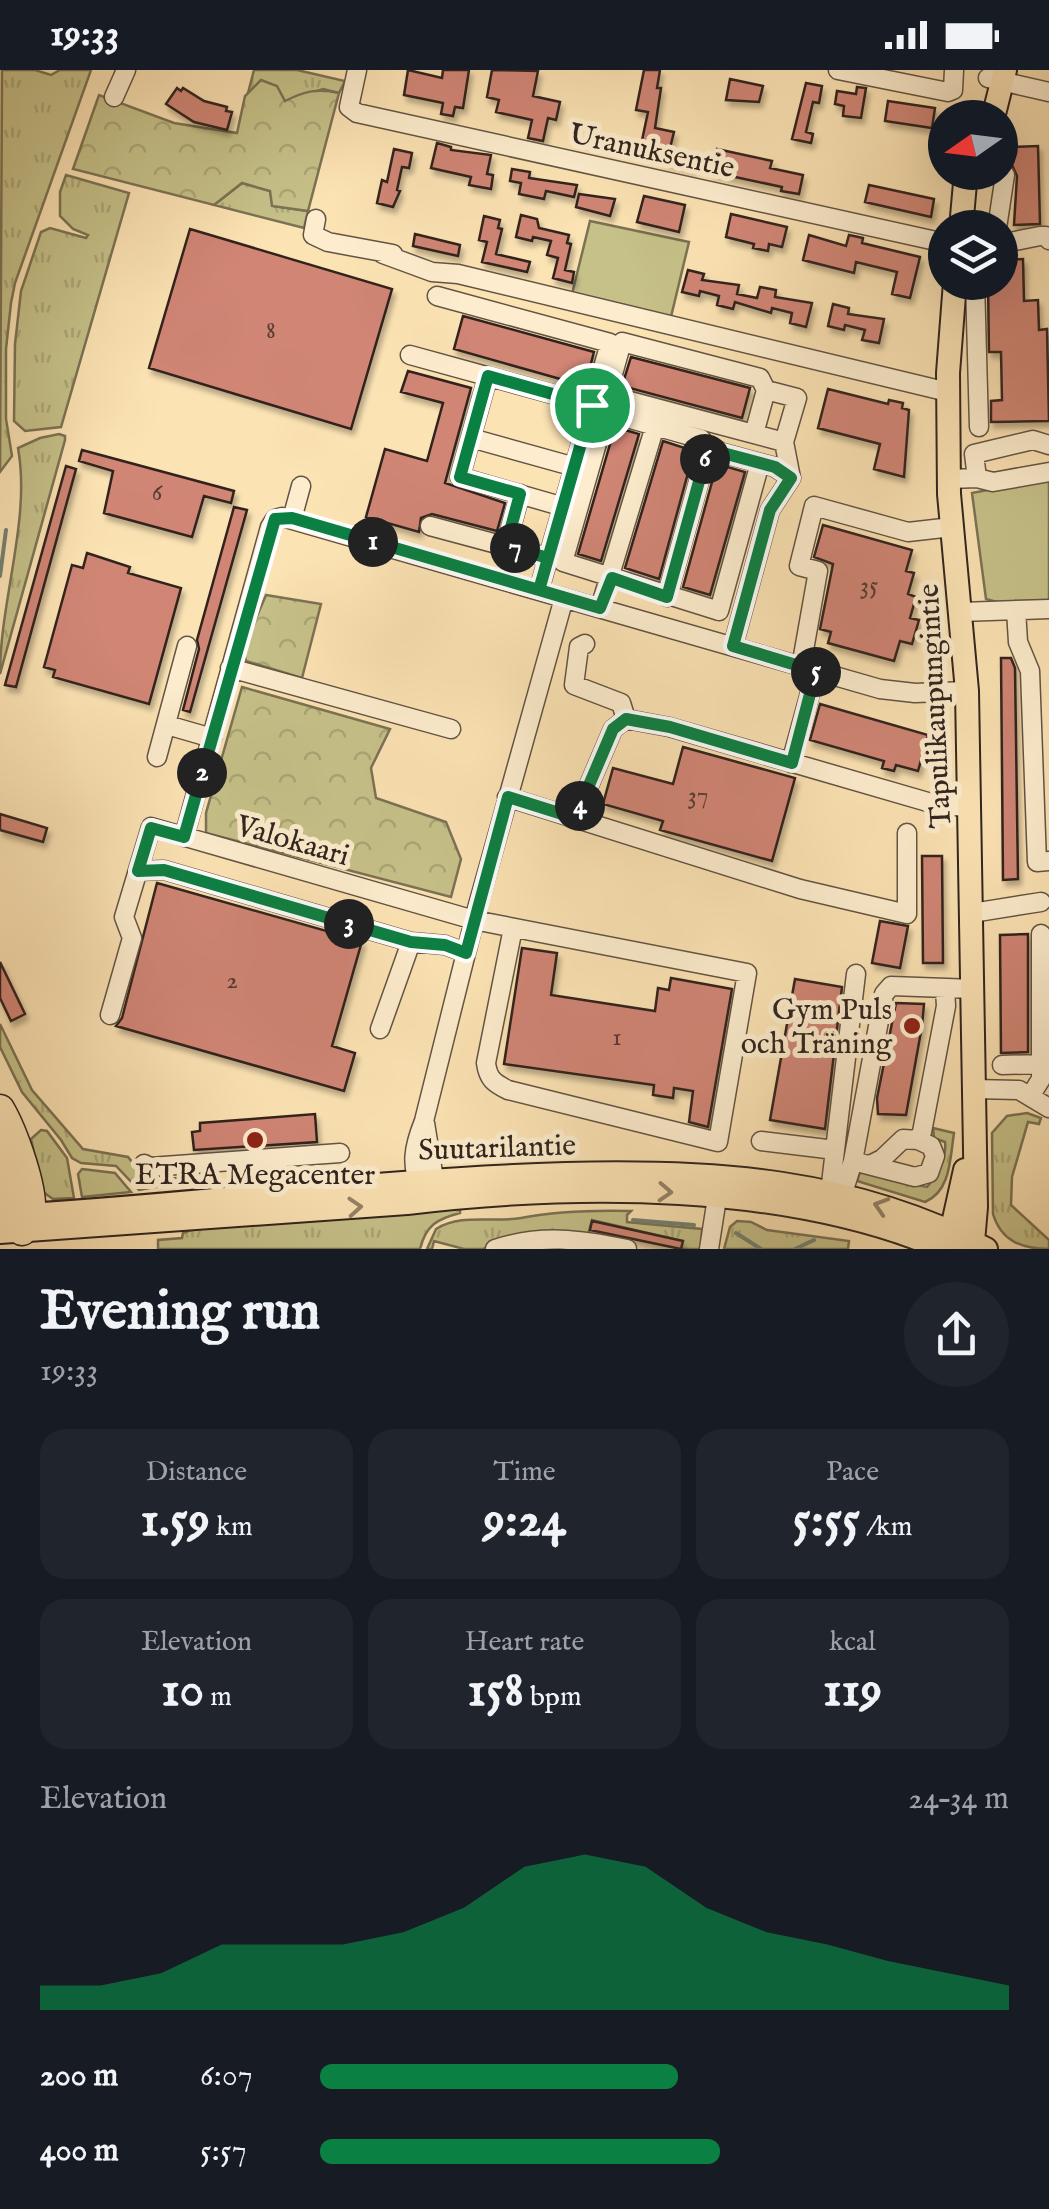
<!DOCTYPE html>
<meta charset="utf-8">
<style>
:root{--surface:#171b24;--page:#20242c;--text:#f1f3f6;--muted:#9ea1a6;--accent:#0b8043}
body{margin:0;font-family:"IM FELL English",serif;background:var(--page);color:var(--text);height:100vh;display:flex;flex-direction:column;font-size:38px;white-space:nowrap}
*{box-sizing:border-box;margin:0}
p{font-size:32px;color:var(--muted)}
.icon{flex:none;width:55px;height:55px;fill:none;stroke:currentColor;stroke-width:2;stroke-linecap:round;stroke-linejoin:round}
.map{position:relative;height:1179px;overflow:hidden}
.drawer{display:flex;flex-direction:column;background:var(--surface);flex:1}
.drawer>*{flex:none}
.needle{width:65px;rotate:256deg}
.controls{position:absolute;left:928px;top:30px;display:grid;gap:20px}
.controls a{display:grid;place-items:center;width:90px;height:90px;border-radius:50%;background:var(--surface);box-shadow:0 10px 40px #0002;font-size:50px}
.pin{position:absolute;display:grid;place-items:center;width:85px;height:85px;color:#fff;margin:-42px;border:5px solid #fff;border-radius:50%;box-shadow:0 2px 10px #0007}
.km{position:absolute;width:50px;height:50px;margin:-25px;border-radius:50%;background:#222;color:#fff;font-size:28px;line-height:50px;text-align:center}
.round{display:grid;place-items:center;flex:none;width:105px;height:105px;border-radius:52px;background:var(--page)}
.summary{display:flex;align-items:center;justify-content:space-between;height:170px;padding:0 40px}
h1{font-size:55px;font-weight:800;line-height:75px}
.stats{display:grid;grid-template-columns:repeat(3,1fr);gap:15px;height:170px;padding:10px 40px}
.stats div{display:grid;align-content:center;border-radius:25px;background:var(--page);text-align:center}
.stats b{font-size:50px;font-weight:800}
.stats small{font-size:28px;font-weight:400}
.stats p{font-size:28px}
.chart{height:280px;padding:20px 40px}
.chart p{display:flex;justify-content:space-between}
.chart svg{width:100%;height:180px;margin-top:10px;fill:var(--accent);opacity:.7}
ul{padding:0 40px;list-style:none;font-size:32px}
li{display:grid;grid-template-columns:160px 120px 1fr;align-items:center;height:75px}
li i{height:25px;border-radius:12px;background:var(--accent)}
.status{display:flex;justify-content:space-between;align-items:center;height:70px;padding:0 50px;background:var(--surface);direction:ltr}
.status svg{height:28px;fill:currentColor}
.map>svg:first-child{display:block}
.grass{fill:url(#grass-tufts);stroke:#7b7254;stroke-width:2.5}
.forest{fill:url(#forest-crowns);stroke:#7b7254;stroke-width:2.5}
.park{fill:#c6c189;stroke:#7b7254;stroke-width:2.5}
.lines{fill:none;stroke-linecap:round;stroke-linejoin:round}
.stream{stroke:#738172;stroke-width:4}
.building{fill:#d08575;stroke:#30241f;stroke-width:2.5;filter:url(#shadow)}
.minor-casing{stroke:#635444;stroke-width:21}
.major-casing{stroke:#30241f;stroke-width:26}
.highway-casing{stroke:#30241f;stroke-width:31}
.minor{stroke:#fdedce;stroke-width:18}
.major{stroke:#fce3b4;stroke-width:22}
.highway{stroke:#fce3b4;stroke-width:28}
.oneway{stroke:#96846a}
.route-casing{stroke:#fff;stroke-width:20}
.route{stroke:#0b8043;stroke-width:12}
.poi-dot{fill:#8f2418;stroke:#fdedce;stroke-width:4}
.labels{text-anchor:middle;stroke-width:10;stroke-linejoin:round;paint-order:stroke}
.number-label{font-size:25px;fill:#583c34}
.street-label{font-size:30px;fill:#30241f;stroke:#fdedce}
.poi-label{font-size:30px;fill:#30241f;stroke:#fdedce;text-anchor:end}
</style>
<div class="status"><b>19:33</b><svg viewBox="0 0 49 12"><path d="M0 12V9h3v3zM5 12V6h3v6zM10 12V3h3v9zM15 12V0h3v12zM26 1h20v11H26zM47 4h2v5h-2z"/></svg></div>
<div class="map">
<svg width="1049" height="1179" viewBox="0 0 1049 1179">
<defs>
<pattern id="grass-tufts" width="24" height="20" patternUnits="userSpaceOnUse" patternTransform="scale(2.5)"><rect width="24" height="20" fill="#c6c189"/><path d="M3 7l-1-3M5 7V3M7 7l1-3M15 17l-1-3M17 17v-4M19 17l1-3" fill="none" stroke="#aaa676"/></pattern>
<pattern id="forest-crowns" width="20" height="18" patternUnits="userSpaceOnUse" patternTransform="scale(2.5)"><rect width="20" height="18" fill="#c6c189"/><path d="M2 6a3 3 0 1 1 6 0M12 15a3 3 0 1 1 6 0" fill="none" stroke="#aaa676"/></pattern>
<filter id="shadow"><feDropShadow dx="3" dy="5.5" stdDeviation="2.5" flood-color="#0004"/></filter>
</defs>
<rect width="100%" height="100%" fill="#fce3b4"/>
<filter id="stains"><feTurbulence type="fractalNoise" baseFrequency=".002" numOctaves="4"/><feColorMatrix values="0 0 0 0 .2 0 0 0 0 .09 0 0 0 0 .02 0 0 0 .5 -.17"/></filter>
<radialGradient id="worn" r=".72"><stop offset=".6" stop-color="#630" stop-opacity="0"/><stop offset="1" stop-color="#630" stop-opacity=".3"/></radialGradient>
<path class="grass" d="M2 0H35L51 5 60 0H91L15 213 11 233 6 279V349L12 386 0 402Z
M254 0H297L345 11 339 23 323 19 285 32 248 23Z
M66 105 129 123 61 357 25 361 14 351 15 274 21 221 41 162 50 158 86 168 88 165 73 159 60 146V122Z
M242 113 270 121 273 136 308 141 304 158 214 135Z
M59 364 65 366V370L0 604C0 530 31 449 18 378L40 368Z
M0 954 32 1020 83 1079 128 1087 147 1110 177 1108 178 1113 139 1120 116 1096 81 1093 72 1088 61 1070 22 1022 0 977Z
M1027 1043 1041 1048 1039 1054 1028 1052 1012 1107 1011 1135 1049 1170V1179C1022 1179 1001 1171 993 1144L992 1063 1007 1046Z
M933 1058 954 1063C950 1088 951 1121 925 1132L857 1111 861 1099 886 1109 927 1117C937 1105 947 1087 945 1072L934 1068Z
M41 1060 47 1061 67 1088 74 1128 53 1129 43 1122 31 1069Z
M82 1099 115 1103 131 1122 82 1127 78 1104Z
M460 1135V1143C437 1149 426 1155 420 1179H158V1170L182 1168 183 1163 208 1154Z
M631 1141 627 1145V1152L702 1159 701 1179H681L682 1171 592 1150 588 1165 522 1167 483 1179H464L434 1171 432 1179H427L436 1159C462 1143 492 1153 521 1148 558 1141 594 1140 631 1141Z
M737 1151 751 1152 767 1160 849 1171 848 1179H724L730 1157Z"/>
<path class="forest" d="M261 10 277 16 285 31C305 21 318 18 339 23L308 141 272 136 270 121 242 113 214 135 73 99 99 25 174 53 237 63 245 26Z
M266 525 321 534 302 608 246 591 243 579Z
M242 617 390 659 371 698 376 728 446 752 461 789 451 827 206 763V743Z"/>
<path class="park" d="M590 151 689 172 670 251 571 228Z
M1049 408V530L997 532 986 529 972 423Z"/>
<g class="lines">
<path class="stream" d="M0 506 6 460
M633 1150 694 1155
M736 1163 761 1179
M795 1179 814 1170"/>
</g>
<path class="building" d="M408 0 442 8 443 0H469L463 38 455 37 453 46 441 44 443 33 404 25Z
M492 0 538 1 533 26 560 32 556 50 548 48 543 71 528 68 532 50 496 42 499 30 487 27Z
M644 0H660L657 18H661L655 58 674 62 670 78 695 84 692 98 662 90 664 81 641 75 648 42 636 40Z
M730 9 763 16 759 32 726 30Z
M806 13 822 16 819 33 813 32 806 62 813 64 811 73 792 69Z
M857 17 866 18 861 48 843 46 844 36 835 34 837 21 856 24Z
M177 18 181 21 183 18 204 31 227 37 226 41 232 42 227 60 194 52 166 34Z
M888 31 935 38 932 58 885 51Z
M437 73 451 77V80L491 85 487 104 493 105 491 119 469 115 471 107 431 98Z
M1038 76 1040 154 1014 155 1017 106 1012 95V77Z
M394 79 412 83 409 98 402 97 397 120 400 121 393 137 377 133 382 110 387 112Z
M717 79 772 91 770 98 803 105 799 124 781 121 782 117 712 102Z
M512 99 530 102 529 108 577 115 574 127 546 121 544 129 519 124 521 113 510 111Z
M869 115 934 129 931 147 865 132Z
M579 124 615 129 610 146 576 137Z
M644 126 685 135 679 162 637 152Z
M731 144 787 157 782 177 769 174 768 181 753 178 754 174 726 167Z
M521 145 537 149 539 158 569 165 567 173 571 174 565 200 574 202 572 213 553 208 558 188 547 185 551 171 533 167 532 171 516 167Z
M484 146 500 150 498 158 502 159 496 184 530 192 527 202 482 192 487 172 479 170Z
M190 159 392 219 351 359 149 298Z
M415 164 460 175 458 186 413 176Z
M809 165 846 176 849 165 863 168 862 173 920 187 910 228 892 224 897 202 856 192 854 203 803 190Z
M1023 189 1024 231 1038 230 1039 260 1047 259 1049 351 991 352V331L1002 330 1001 282H989L988 212H1000V190Z
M688 200 704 204 702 210 739 215 737 224 757 228 760 217 776 220 775 227 812 233 806 257 790 253 792 243 772 238 771 243 735 232 733 239 717 235 719 226 700 221 699 226 682 222Z
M833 234 849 238 848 244 884 249 879 273 862 270 865 260 845 255 844 260 828 256Z
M463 246 594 282 585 316 454 279Z
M631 287 750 318 742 348 622 316Z
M408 301 471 318 445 413 505 433 497 461 432 444 421 448 419 462 366 447 385 379 427 391 443 333 401 322Z
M828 319 888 334 889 330 903 333 902 338 909 340 904 407 874 399 880 374 818 358Z
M615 357 639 364 601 491 578 484Z
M663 371 694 381 659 509 625 498Z
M82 380 234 421 231 433 204 426 192 467 104 443 113 401 79 391Z
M717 394 745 402 710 525 683 517Z
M66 396 76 399 16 617 5 615Z
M234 437 247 440 190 642 183 640 199 579 197 570Z
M823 455 912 480 906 501 914 503 908 524 916 527 910 548 919 550 912 574 900 571 894 591 828 573 831 562 820 559 833 494 814 487Z
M87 483 130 497 128 503 181 518 149 634 53 607 55 600 44 597 72 495 83 498Z
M1001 588H1011L1015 598 1018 809 1003 810Z
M820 634 928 665 918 701 896 695 894 701 882 698 884 691 810 670Z
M683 677 795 708 772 791 660 760 663 751 603 734 613 698 673 714Z
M0 744 47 758 43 772 0 760Z
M922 786H942L943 893H923Z
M157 813 362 871 332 976 355 983 344 1021 116 956 122 948Z
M880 851 908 856 900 898 872 893Z
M1028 864V982L1001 983 1000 865Z
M522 878 557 883 551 925 655 941 658 918 669 920 671 908 732 919 708 1057 689 1052 693 1021 674 1018 673 1028 653 1025 654 1015 504 994Z
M0 892 25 944 11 951 0 928Z
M795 909 842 917 825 1059 770 1050Z
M896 933 924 934 922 956 906 1045 878 1044 877 1028Z
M315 1044 317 1072 194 1080 192 1062 200 1061V1053Z
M592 1151 683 1171 681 1179 590 1160Z"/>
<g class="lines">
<g class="minor-casing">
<path id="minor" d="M357 0 349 37 357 43 945 173
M838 0 948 22 953 20 954 0
M988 8 1049 22
M114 27 126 0
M316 149 313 165 328 172 393 184
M997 158 1005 105
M1000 174 1040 166H1046L1049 170
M383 184 432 202 458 204 948 322
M975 212 979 357
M437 226 610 273 539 520
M410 285 592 335
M488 306 460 407 564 437
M754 364 766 320
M471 368 575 397
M784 372 607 325 622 272 760 308 766 320 797 328 784 372 791 408
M760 393 719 541 563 492 606 342 701 369 708 379 775 397 791 408
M977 408 974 384 1033 370 1049 375
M949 409 977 408 993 412 1049 402
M292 449 301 416
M430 456 549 488
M506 476 520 424
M667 527 708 379
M600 538 655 356
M1016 540 1018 572 1030 601 1037 792 1049 791
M961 542 1049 539
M585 574 579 577 574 615 621 633 626 649
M733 576 770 440 791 408
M801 597 818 501 799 496 814 436 908 462 952 457
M230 598 451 659
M167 655 212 668
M157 687 187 576
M791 693 816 601
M507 727 800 819 907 844V763
M575 748 613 659 626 649 669 657 938 735 970 737
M184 767 270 457 275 449 282 447 880 619 915 623 967 621
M138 801 164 800 411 872 445 875 466 883
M972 843 1041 832
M110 945 132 868 124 847 151 757 474 850 747 903 718 1072 508 1020C494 1013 488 1009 486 993L513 858
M380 959 411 872
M1002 995 1041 994
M974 1019 1019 1020 1049 1038
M1031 1025 1041 1009V864
M425 1053 434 1109 431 1121
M761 1071 835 1080
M853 1091 884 924 891 916 974 919
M144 1094 150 1097 340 1083
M870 1095 882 1089 903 1069 918 1070 922 1062 946 936 945 920
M423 1122C409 1096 414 1076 424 1051L478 835 564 528
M830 1122 856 904
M839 1136 853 1091 915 1107 929 1103 935 1086 931 1076 918 1070
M495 1179C541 1164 580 1169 627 1179
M709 1179 719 1115"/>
</g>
<g class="major-casing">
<path id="major" d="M993 48 1005 0
M961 158 966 102
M955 212 948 303 949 424 967 621 976 1137 973 1172
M13 1146C104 1140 195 1132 286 1123 379 1114 472 1107 566 1104 714 1100 852 1109 986 1179
M0 1162 407 1133C576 1113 785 1111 944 1179
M953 1176 951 1163 965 1100"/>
</g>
<g class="highway-casing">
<path id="highway" d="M0 1039C12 1059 37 1125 30 1147 29 1152 25 1157 22 1161L11 1147 0 1086"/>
</g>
<use href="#minor" class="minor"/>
<use href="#major" class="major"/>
<use href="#highway" class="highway"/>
</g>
<defs><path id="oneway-chevron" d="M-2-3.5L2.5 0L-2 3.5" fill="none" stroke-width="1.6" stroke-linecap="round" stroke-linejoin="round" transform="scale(2.5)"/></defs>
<g class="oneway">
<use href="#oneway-chevron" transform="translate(665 1122) rotate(3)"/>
<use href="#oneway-chevron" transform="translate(881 1136) rotate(-163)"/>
<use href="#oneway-chevron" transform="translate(355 1137) rotate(-4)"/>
</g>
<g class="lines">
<g class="route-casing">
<path id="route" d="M592 335 539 520 292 448 275 449 184 767 151 758 138 801 164 800 411 872 445 875 466 883 508 727 575 748 613 659 626 649 670 657 792 693 816 601 733 576 770 440 791 408 775 397 708 379 667 527 612 508 600 538 539 520 548 488 506 476 520 424 460 407 488 306 592 335"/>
</g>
<use href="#route" class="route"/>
</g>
<g class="poi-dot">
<circle cx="912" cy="956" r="10"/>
<circle cx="255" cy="1070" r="10"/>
</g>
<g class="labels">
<g class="number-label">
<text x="271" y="268">8</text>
<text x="157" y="430">6</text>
<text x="869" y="523">35</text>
<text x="698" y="733">37</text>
<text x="232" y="918">2</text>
<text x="617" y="975">1</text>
</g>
<g class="street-label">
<text transform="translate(652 80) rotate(12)" y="10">Uranuksentie</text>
<text transform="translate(934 636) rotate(-93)" y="10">Tapulikaupungintie</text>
<text transform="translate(293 770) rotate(16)" y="10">Valokaari</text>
<text transform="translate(497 1077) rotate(-2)" y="10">Suutarilantie</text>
</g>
<g class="poi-label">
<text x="892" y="949">Gym Puls<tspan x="892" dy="34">och Träning</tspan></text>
<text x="255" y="1114" text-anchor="middle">ETRA Megacenter</text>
</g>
</g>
<rect width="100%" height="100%" filter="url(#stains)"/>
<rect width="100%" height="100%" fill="url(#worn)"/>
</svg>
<div class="controls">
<a><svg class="needle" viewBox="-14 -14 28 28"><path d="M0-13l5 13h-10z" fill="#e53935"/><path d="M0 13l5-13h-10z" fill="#9ea1a6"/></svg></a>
<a><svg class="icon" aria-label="layers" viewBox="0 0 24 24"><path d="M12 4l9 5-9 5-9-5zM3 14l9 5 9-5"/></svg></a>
</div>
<div class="pin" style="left:592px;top:335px;background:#1e9e55"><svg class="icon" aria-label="arrive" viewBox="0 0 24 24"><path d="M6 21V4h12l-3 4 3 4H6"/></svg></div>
<b class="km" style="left:373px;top:472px">1</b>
<b class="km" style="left:202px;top:703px">2</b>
<b class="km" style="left:349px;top:854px">3</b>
<b class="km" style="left:580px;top:736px">4</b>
<b class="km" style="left:816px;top:602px">5</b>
<b class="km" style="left:705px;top:389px">6</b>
<b class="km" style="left:515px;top:478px">7</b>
</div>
<section class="drawer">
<div class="summary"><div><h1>Evening run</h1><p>19:33</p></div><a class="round"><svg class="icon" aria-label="share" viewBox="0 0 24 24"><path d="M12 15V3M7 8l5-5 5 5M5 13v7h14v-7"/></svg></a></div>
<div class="stats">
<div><p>Distance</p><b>1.59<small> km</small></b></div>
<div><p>Time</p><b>9:24</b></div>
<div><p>Pace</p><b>5:55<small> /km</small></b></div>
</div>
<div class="stats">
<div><p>Elevation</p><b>10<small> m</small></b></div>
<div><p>Heart rate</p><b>158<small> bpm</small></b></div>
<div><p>kcal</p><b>119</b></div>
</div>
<div class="chart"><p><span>Elevation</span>24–34 m</p>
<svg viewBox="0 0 160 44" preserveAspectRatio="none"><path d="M0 44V38L10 38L20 35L30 28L40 28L50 28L60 25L70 19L80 9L90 6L100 9L110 19L120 25L130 28L140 32L150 35L160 38V44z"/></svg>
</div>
<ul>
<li><b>200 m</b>6:07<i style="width:52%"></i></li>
<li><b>400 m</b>5:57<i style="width:58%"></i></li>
</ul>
</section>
